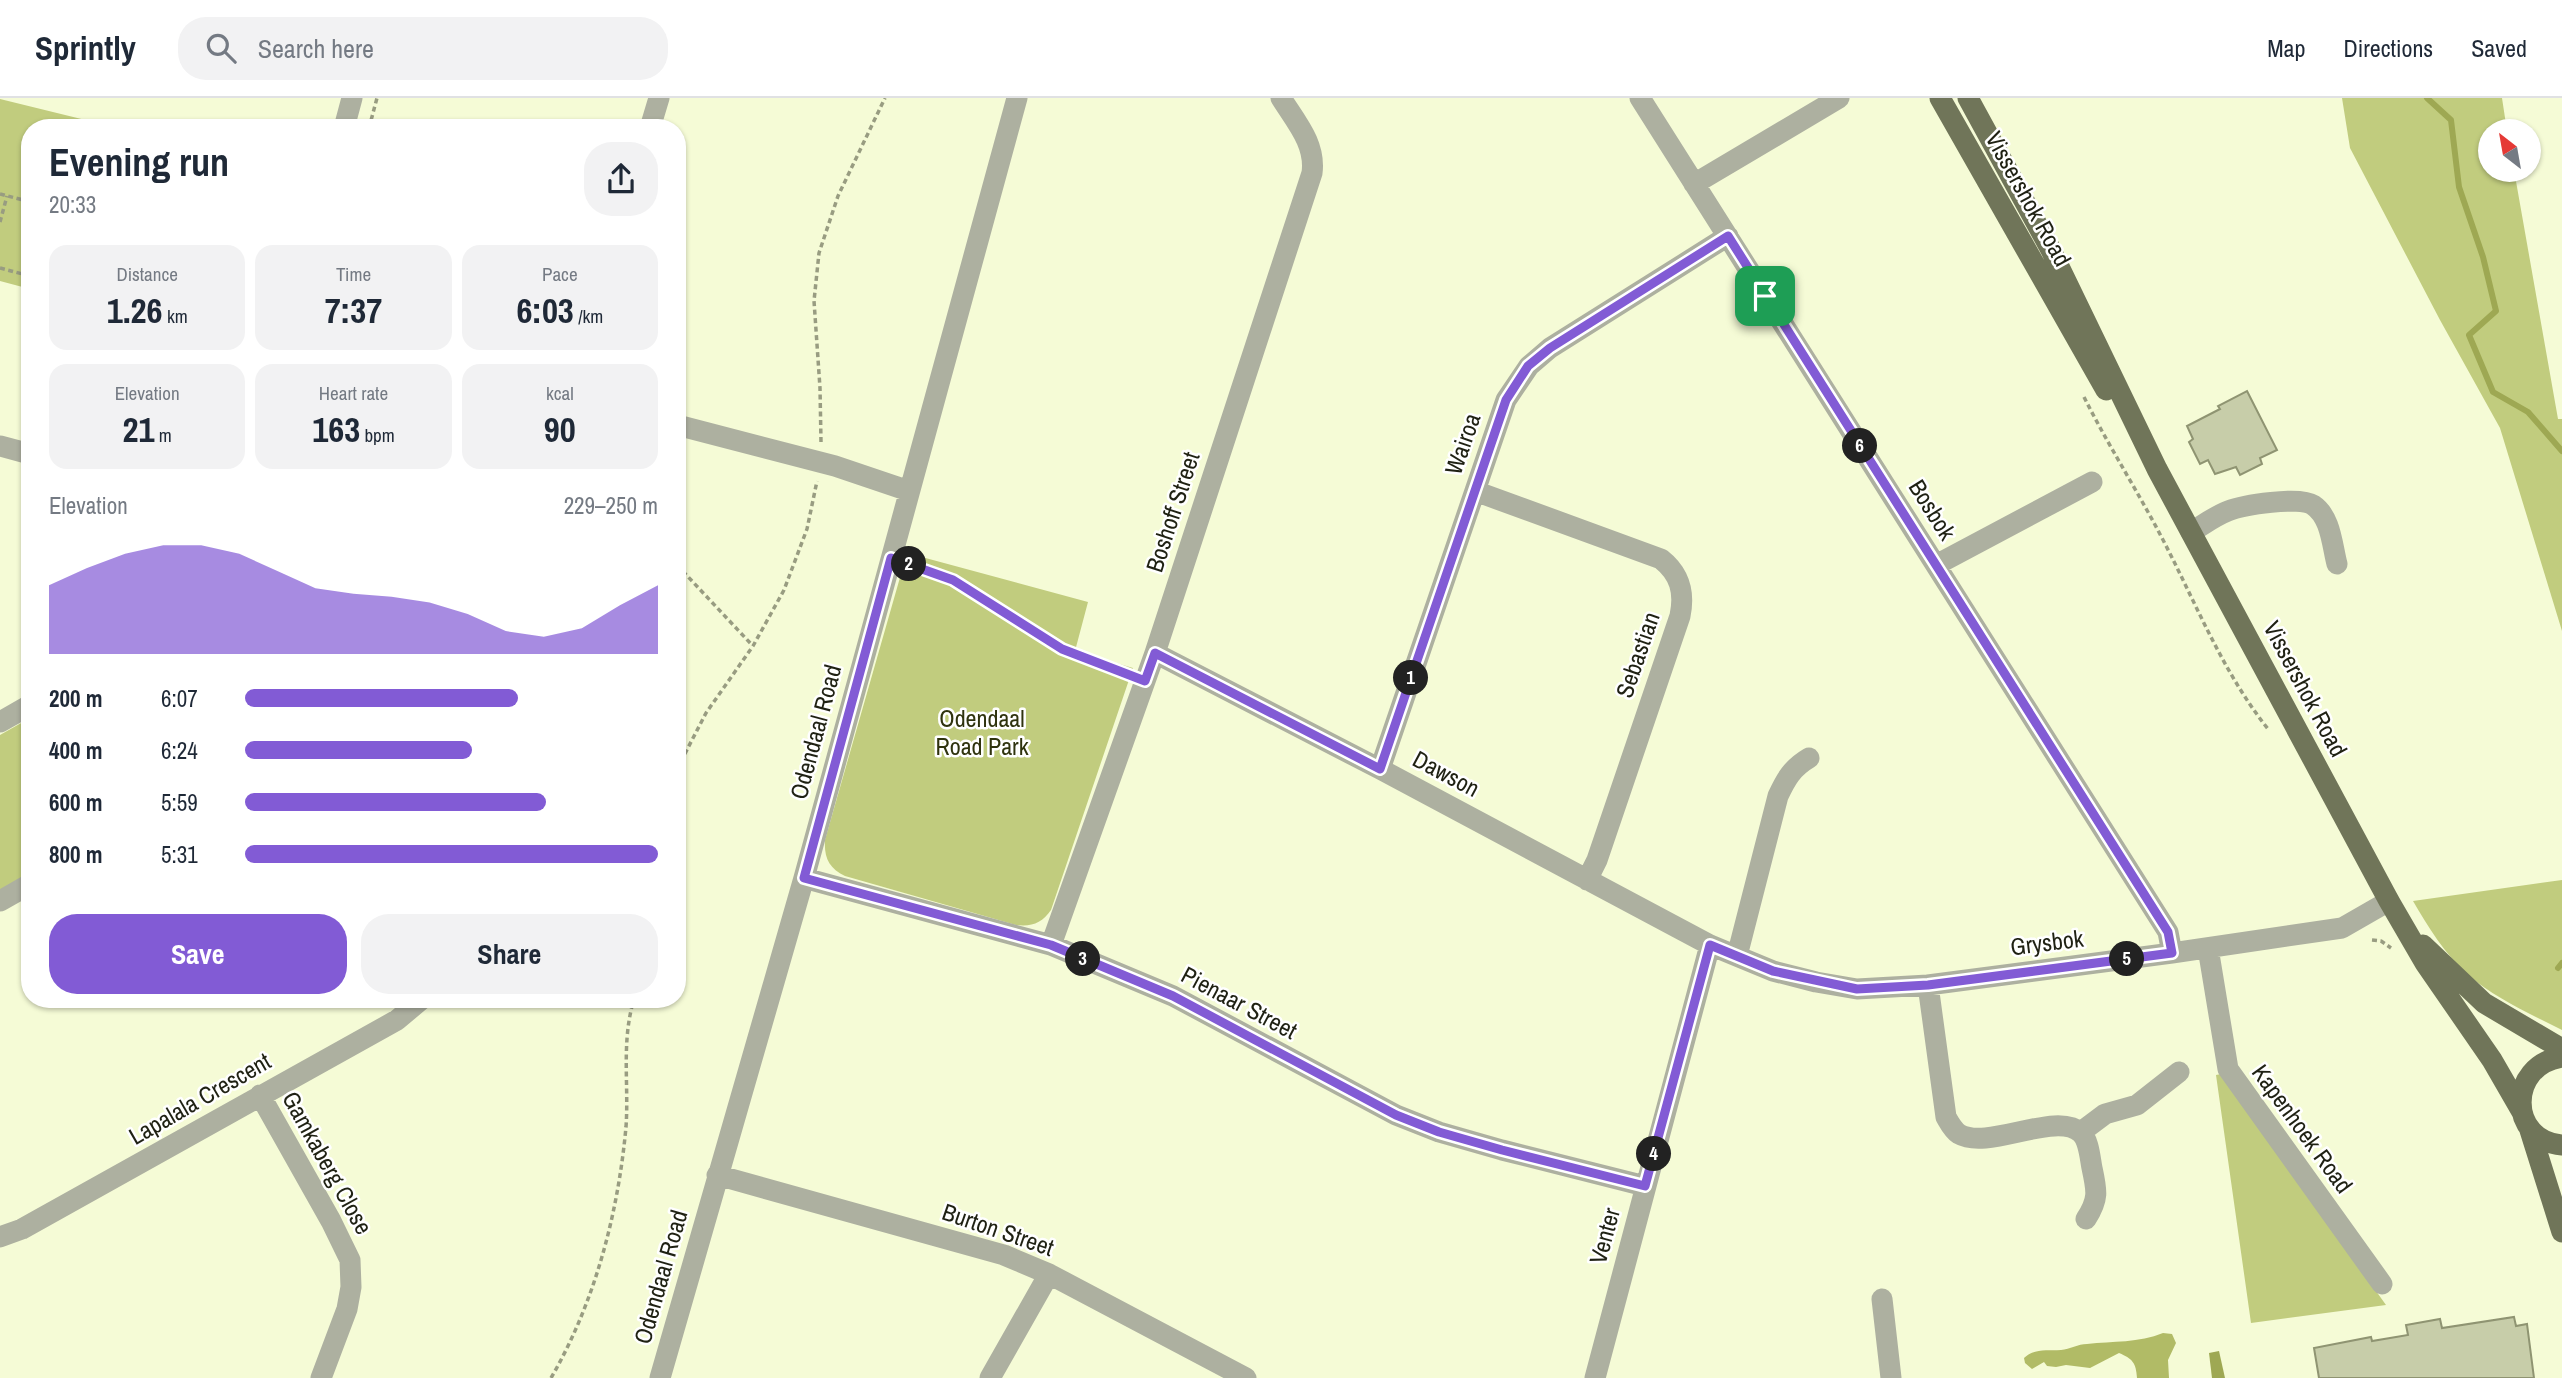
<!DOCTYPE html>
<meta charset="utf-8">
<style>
:root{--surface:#fff;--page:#f2f2f3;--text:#1f2937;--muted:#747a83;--line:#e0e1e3;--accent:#825bd5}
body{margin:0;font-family:"Archivo Narrow",sans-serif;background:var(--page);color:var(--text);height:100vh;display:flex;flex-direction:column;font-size:26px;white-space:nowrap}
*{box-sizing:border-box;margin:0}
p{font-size:23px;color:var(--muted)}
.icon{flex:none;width:38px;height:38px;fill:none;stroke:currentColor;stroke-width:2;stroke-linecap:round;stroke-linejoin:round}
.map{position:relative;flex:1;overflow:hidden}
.sheet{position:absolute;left:21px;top:21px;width:665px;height:889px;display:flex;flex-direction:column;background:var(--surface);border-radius:28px;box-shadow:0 2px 5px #0004}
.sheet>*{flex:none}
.needle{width:46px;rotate:329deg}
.buttons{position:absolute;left:2478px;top:21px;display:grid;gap:14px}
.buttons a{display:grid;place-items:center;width:63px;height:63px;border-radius:50%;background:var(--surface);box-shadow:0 2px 5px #0004;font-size:35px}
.pin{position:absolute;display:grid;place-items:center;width:60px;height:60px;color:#fff;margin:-30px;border-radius:14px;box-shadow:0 4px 10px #0006}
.km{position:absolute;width:35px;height:35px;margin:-18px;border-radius:50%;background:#222;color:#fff;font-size:19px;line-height:35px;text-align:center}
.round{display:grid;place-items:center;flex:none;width:74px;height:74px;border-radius:28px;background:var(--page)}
.headline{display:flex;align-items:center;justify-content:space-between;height:119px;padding:0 28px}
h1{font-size:38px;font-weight:800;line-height:52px}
.figures{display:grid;grid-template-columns:repeat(3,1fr);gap:10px;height:119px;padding:7px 28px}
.figures div{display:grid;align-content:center;border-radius:18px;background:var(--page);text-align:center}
.figures b{font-size:35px;font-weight:800}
.figures small{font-size:19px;font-weight:400}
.figures p{font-size:19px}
.chart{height:196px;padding:14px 28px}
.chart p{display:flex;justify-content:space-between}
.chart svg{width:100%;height:126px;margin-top:7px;fill:var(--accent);opacity:.7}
.button{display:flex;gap:14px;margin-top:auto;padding:14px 28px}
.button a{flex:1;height:80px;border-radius:28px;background:var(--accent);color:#fff;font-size:28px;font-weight:800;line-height:80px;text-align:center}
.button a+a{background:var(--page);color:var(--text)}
ul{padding:0 28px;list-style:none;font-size:23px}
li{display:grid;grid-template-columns:112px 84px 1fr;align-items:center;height:52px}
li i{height:18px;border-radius:9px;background:var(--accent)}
header{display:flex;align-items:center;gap:42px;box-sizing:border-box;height:98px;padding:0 35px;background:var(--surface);border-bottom:2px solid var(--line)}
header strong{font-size:33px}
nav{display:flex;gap:38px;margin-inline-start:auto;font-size:24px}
.search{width:490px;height:63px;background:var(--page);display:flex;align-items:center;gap:18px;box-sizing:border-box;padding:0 24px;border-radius:28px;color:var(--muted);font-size:26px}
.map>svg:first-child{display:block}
.green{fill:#c1cc7e}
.forest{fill:#b1bb66}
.water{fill:#9ea853}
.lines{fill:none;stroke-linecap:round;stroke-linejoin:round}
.stream{stroke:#9ea853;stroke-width:6}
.building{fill:#c7cda9;stroke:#8f9472;stroke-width:2}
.path{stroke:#989c81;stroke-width:3.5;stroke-dasharray:5 3.5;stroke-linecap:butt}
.minor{stroke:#adb0a0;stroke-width:21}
.major{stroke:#707559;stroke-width:21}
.route-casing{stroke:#fff;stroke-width:14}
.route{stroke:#825bd5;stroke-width:9}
.labels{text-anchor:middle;stroke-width:5;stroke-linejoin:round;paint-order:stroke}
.street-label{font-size:24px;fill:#1f2113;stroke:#fff}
.park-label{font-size:24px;fill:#2f330e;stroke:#fff}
</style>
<header>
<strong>Sprintly</strong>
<div class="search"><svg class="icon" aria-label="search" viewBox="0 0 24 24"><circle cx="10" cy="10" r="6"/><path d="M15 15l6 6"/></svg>Search here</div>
<nav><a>Map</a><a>Directions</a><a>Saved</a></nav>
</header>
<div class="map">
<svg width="2562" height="1280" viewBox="0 0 2562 1280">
<rect width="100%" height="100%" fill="#f5fbd6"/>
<path class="green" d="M2342 0H2502L2507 33H2490V72H2514L2558 321H2562V533L2500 330 2440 222 2350 50Z
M0 1 118 30H30V191L0 183Z
M907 455 1088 504 1075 553 1133 570 1051 812C1042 825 1032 829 1016 827L845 778C829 770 824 760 825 742Z
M30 620V775L0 792V637Z
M2562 782V932C2530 916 2495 900 2468 877 2445 856 2428 829 2413 803Z
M2221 976 2386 1207 2251 1225 2216 977Z"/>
<path class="forest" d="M2163 1235 2172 1236 2176 1245 2168 1262 2169 1280H2137C2136 1265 2133 1261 2119 1255L2090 1270 2066 1267 2056 1269 2047 1268 2044 1264 2032 1271 2025 1265 2024 1260C2035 1250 2047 1253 2061 1252 2070 1251 2078 1246 2087 1246 2113 1243 2139 1245 2163 1235Z"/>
<path class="water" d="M2219 1253 2225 1280H2212L2209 1255Z"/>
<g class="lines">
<path class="stream" d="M2427 0 2451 22 2459 89 2483 159 2496 213 2469 237 2493 294 2528 314 2562 353
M2558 870 2562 865"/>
</g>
<path class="building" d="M2247 293 2277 352 2260 360 2262 366 2240 377 2236 369 2215 376 2208 362 2200 366 2189 344 2193 341 2187 328 2220 311 2218 308Z
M2514 1219 2516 1228 2527 1226 2534 1280H2319L2314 1250 2371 1239 2372 1243 2408 1237 2406 1227 2440 1221 2442 1230Z"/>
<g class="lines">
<path class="path" d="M369 30 377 0
M0 96 27 103
M0 124 7 98
M0 170 30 178
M2084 299C2108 347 2137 392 2162 440 2196 505 2222 573 2268 631
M821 344 820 290 814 203 819 155 838 98 885 0
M909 466 953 482 1062 551 1126 575
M677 467 752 547
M677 671 706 615 753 548 784 492 807 431 817 383
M2372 842 2381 843 2391 850
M551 1280C595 1204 618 1116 626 1029 629 986 621 944 634 901"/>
<path class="minor" d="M1640 0 2168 834 2172 855
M344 30 352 0
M650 30 659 0
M1694 86 1839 0
M677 327 835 368 909 393
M0 348 30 356
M1475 393 1661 461C1680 476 1685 494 1680 518L1597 762 1587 782
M2191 434C2203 427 2215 418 2228 413 2243 407 2300 398 2313 407 2331 419 2332 447 2337 466
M1936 467 2092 384
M1155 555 1380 671 1710 847 1773 873 1816 884 1857 891 1928 887 2172 855 2342 830 2389 803
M0 624 30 607
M1380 671 1506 302 1529 268 1550 250 1728 138
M804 780 1051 847 1173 898 1396 1017 1439 1034 1502 1052 1645 1088
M0 803 30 786
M1051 847 1155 555 1312 75C1316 46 1296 24 1281 0
M2208 850 2228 971 2382 1186
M1737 858 1778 698C1786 681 1792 670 1809 660
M1928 887 1946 1019C1950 1026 1953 1032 1959 1036 1988 1053 2057 1012 2081 1035 2089 1042 2090 1060 2092 1070 2097 1093 2099 1101 2086 1121
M260 997 331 1123 350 1162 351 1189 347 1211 321 1280
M2081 1034 2105 1016 2137 1007 2179 974
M717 1077 1004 1157 1049 1176 1246 1280
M0 1139 22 1131 397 922 422 901
M1882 1201 1891 1280
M660 1280 804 780 1017 0
M990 1280 1049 1176
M1595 1280 1710 847"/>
<path class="major" d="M1940 0 2106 292
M1968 0 2051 152 2157 371 2389 803 2425 865 2492 962 2522 1014
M2423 847 2484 905 2562 951
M2562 959C2507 967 2508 1043 2562 1047
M2529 1029 2562 1134"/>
</g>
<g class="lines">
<g class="route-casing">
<path id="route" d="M1728 138 2168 834 2172 855 1928 887 1857 891 1773 873 1710 847 1645 1088 1502 1052 1439 1034 1396 1017 1173 898 1051 847 804 780 891 460 953 482 1062 551 1145 583 1155 555 1380 671 1506 302 1528 268 1550 250Z"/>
</g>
<use href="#route" class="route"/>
</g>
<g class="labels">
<g class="street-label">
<text transform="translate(2028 101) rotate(61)" y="8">Vissershok Road</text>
<text transform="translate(1463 346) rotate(-71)" y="8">Wairoa</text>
<text transform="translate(1932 412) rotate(58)" y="8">Bosbok</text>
<text transform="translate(1173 414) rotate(-72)" y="8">Boshoff Street</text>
<text transform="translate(1638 557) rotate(-71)" y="8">Sebastian</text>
<text transform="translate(2305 591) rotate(62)" y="8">Vissershok Road</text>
<text transform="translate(816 634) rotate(-75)" y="8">Odendaal Road</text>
<text transform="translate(1446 676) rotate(28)" y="8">Dawson</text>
<text transform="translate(2047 845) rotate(-7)" y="8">Grysbok</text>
<text transform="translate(1239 905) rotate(28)" y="8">Pienaar Street</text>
<text transform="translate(200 1001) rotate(-30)" y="8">Lapalala Crescent</text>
<text transform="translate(2302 1031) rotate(54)" y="8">Kapenhoek Road</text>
<text transform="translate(327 1065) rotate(61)" y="8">Gamkaberg Close</text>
<text transform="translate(998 1132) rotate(19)" y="8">Burton Street</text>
<text transform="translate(1605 1138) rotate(-75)" y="8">Venter</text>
<text transform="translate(661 1179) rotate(-74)" y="8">Odendaal Road</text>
</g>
<g class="park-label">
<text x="982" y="629">Odendaal<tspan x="982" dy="28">Road Park</tspan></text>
</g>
</g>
</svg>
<div class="buttons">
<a><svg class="needle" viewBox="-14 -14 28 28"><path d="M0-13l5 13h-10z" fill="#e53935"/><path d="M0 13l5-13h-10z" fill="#747a83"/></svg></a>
</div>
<div class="pin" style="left:1765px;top:198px;background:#1e9e55"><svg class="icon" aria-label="arrive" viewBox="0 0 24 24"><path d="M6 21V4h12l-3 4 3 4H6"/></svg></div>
<b class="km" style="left:1411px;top:580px">1</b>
<b class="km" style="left:909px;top:466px">2</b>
<b class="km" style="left:1083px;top:861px">3</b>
<b class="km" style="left:1654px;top:1056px">4</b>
<b class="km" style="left:2127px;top:861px">5</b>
<b class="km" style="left:1860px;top:348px">6</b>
<section class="sheet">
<div class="headline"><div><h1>Evening run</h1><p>20:33</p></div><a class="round"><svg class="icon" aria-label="share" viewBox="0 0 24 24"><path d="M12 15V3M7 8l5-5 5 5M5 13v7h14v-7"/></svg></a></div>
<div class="figures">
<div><p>Distance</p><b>1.26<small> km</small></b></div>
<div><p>Time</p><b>7:37</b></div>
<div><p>Pace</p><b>6:03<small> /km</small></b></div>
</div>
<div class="figures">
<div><p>Elevation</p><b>21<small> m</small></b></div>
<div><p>Heart rate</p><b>163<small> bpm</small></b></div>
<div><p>kcal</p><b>90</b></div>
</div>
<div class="chart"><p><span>Elevation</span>229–250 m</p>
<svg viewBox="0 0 160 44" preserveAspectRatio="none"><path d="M0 44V20L10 14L20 9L30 6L40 6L50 9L60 15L70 21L80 23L90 24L100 26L110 30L120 36L130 38L140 35L150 27L160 20V44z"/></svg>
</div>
<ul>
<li><b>200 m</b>6:07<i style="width:66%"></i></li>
<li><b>400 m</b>6:24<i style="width:55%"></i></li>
<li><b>600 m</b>5:59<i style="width:73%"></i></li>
<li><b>800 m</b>5:31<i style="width:100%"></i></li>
</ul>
<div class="button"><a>Save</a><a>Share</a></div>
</section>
</div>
